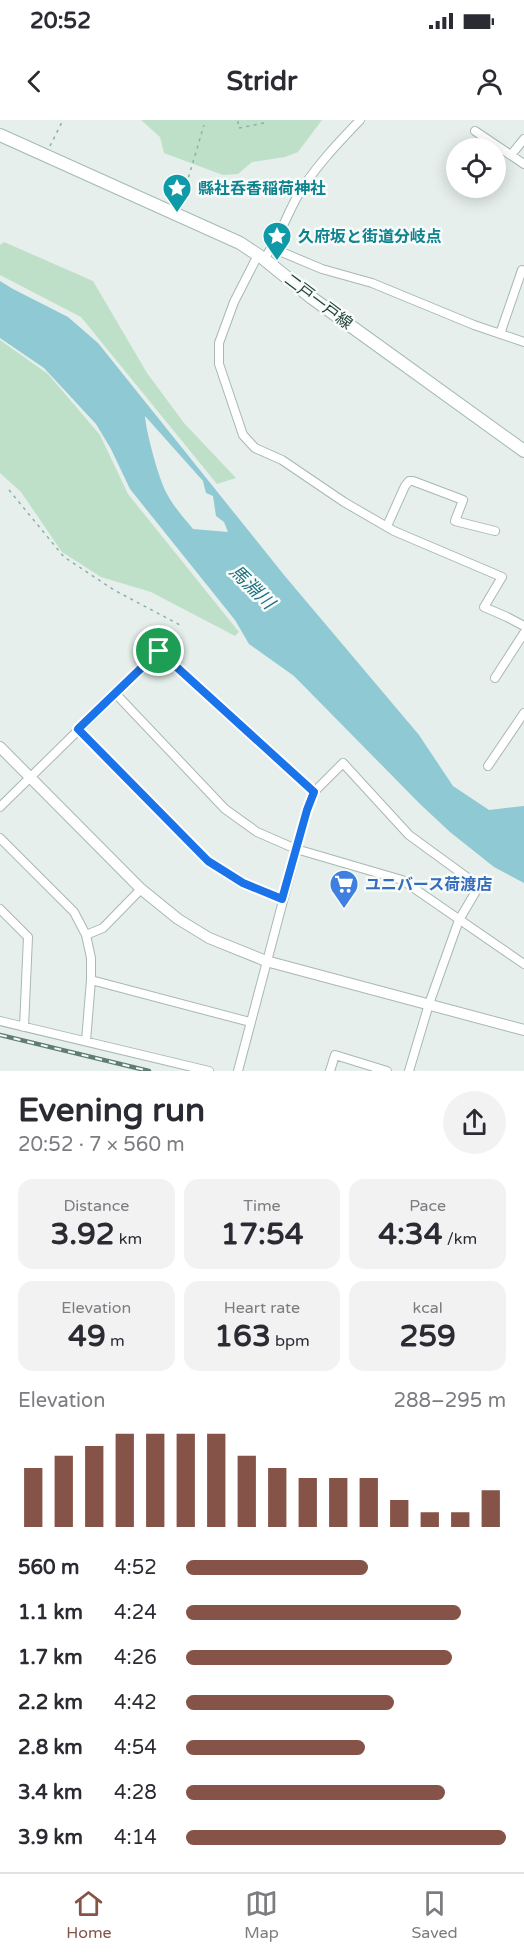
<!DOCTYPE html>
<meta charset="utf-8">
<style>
:root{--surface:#fff;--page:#f2f2f3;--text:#2b2b33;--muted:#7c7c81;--line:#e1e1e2;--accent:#855347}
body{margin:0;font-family:"Varela Round","Noto Sans JP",sans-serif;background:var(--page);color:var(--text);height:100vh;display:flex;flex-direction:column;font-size:22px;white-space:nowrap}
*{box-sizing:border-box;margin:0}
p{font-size:20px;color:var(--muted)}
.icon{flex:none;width:33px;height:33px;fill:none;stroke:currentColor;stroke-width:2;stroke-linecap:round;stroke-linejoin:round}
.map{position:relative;height:951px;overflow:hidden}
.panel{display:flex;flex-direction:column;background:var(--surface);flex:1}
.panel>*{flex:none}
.fabs{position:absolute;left:446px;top:18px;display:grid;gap:12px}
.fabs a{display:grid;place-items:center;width:60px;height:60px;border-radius:50%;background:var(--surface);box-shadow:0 3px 15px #0003;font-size:30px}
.pin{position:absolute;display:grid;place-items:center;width:51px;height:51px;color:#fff;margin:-26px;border:3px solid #fff;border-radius:50%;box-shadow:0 2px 6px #0007}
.round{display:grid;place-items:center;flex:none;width:63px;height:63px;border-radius:32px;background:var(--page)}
.headline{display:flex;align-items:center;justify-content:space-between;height:102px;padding:0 18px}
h1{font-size:33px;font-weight:700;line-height:45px}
.stats{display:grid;grid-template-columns:repeat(3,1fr);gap:9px;height:102px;padding:6px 18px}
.stats div{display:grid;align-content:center;border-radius:15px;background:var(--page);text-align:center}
.stats b{font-size:30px;font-weight:700}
.stats small{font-size:16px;font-weight:400}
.stats p{font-size:16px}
.chart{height:168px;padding:12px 18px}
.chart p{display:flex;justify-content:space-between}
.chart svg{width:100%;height:108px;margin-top:6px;stroke:var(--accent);stroke-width:6}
ul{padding:0 18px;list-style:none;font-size:20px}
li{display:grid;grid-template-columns:96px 72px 1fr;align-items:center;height:45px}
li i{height:15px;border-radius:8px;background:var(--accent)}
.status{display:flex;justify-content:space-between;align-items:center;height:42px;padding:0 30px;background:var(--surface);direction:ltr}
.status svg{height:16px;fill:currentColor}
header{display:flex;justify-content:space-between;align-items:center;height:78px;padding:0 18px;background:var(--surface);font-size:27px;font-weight:700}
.tab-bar{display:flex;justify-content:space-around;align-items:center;height:84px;border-top:2px solid var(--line);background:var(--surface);font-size:16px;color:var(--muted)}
.tab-bar a{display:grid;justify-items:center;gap:3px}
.tab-bar .current{color:var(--accent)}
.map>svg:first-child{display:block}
.green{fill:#bfe0c8}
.water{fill:#8ec9d4;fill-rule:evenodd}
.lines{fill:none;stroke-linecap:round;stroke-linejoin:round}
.minor-casing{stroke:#a8b8b2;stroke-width:10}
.tertiary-casing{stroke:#a8b8b2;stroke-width:12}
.secondary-casing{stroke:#a4bbb3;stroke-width:14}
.path{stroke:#86b3a5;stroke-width:1.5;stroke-dasharray:3 4.5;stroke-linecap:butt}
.minor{stroke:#fff;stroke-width:8}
.tertiary{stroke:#fff;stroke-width:10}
.secondary{stroke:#fff;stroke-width:12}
.rail-casing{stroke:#5f7d75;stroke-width:4.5}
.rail{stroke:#f7fbf9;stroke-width:2;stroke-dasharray:7;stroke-linecap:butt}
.route-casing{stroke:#fff;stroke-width:12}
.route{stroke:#1a73e8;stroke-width:8}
.labels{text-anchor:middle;stroke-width:5;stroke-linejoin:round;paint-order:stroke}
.culture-label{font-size:16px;font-weight:bold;fill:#0d838f;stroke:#f7fbf9;text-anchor:start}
.street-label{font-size:16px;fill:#24423a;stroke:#f7fbf9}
.shop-label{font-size:16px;font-weight:bold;fill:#366cbe;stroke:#f7fbf9;text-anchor:start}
.water-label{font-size:18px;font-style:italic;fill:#1c6f80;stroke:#f7fbf9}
</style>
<div class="status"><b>20:52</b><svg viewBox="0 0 49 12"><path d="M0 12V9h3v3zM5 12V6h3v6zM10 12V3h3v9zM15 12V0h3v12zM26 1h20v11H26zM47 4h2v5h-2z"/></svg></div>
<header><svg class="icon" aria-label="back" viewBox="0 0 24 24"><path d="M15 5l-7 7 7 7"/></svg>Stridr<svg class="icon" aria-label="person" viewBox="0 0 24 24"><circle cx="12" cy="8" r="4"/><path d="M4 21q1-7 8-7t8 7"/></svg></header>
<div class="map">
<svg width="524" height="951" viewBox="0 0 524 951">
<rect width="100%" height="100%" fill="#e6efeb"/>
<path class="green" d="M141 0H322L298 32 285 37 252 42 238 54 223 55 164 33 160 17Z
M4 122 93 161 147 253 184 303 236 358 217 364 81 197 0 155V125Z
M0 220 48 254 100 315 128 374 239 512 235 516 151 472 101 457 62 432 21 372 0 353Z"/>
<path class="water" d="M0 161 13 169 68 197 98 223 284 455 419 615 453 666 489 690 524 686V763L494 747 450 712 420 684 294 556 249 524 235 500 130 369 111 329 96 304 44 248 0 218ZM145 296 203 361 206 373 213 376 216 396 224 402 228 412 193 409C184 398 174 387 167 374 159 360 146 312 145 296Z"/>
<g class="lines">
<g class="minor-casing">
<path id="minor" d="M475 11 524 44
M511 35 524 19
M272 128 322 149 372 163 474 205 524 222
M258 135 234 182 219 223V244L243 315 255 328 282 340 344 382 394 411 502 457 484 487 507 497 524 506
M264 139C278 120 286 97 297 77 314 48 337 24 360 0
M500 214 522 150
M387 406 405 366 409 361H413L463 380 455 401 495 411
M495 558 524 513
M115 573 225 689 257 712 296 729 402 760 524 844
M78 609 208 741 243 763 282 779
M488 646 524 593
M0 687 159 531 314 672
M0 718 74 792 86 815 91 838V860L86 921
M0 789 28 817 24 907
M86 815 103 808 141 769
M91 860 250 902
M0 901 209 951
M238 951 307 690 314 672 343 643 409 715 479 766 459 800 429 884 409 951
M330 951 335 935 387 951"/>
</g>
<g class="tertiary-casing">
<path id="tertiary" d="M0 627 141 769 178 799 209 818 266 841 524 910"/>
</g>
<g class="secondary-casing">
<path id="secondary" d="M0 15 240 123 264 139 312 178 524 331"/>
</g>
<path class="path" d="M238 4V0
M239 8 264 3
M50 26 63 0
M180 86 204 5
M9 370 64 437 114 470 180 505"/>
<use href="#minor" class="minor"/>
<use href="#tertiary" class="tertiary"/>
<use href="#secondary" class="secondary"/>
<g class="rail-casing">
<path id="rail" d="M0 915 149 951"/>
</g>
<use href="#rail" class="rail"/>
</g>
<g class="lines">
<g class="route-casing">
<path id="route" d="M159 531 314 672 307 690 282 779 243 763 208 741 78 609Z"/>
</g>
<use href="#route" class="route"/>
</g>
<defs>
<g id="sight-pin" transform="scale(1.5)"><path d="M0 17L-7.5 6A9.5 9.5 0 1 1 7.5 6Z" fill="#0f9aa8" stroke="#f7fbf9"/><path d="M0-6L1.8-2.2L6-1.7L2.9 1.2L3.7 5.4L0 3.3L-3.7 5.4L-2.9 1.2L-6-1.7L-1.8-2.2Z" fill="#fff"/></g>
<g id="supermarket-pin" transform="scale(1.5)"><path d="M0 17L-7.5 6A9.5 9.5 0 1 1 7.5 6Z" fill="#3f7fe0" stroke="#f7fbf9"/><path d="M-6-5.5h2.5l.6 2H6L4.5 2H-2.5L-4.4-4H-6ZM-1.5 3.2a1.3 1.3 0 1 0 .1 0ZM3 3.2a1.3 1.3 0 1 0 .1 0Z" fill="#fff"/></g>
</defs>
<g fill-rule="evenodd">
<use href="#sight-pin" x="177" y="68"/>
<use href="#sight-pin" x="277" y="116"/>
<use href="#supermarket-pin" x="344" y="764"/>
</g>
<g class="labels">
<g class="culture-label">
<text x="198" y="74">縣社呑香稲荷神社</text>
<text x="298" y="122">久府坂と街道分岐点</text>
</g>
<g class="street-label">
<text transform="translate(319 181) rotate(37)" y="6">二戸一戸線</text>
</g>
<g class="shop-label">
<text x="365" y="770">ユニバース荷渡店</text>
</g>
<g class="water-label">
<text transform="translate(252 467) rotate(44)" y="6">馬淵川</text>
</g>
</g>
</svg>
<div class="fabs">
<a><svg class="icon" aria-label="locate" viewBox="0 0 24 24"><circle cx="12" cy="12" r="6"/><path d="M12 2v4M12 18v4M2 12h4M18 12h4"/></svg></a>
</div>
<div class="pin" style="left:159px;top:531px;background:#1e9e55"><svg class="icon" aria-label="arrive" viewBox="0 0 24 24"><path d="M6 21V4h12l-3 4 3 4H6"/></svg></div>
</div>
<section class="panel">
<div class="headline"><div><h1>Evening run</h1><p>20:52 · 7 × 560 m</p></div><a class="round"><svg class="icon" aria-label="share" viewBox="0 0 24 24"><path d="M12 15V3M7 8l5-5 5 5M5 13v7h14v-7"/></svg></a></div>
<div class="stats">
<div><p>Distance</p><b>3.92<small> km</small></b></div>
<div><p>Time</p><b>17:54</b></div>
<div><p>Pace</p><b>4:34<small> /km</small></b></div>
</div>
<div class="stats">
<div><p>Elevation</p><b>49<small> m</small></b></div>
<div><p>Heart rate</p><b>163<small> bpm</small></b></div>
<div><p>kcal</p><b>259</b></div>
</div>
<div class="chart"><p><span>Elevation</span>288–295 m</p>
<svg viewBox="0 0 160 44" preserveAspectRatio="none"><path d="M5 44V20M15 44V15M25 44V11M35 44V6M45 44V6M55 44V6M65 44V6M75 44V15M85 44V20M95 44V24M105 44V24M115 44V24M125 44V33M135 44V38M145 44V38M155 44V29"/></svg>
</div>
<ul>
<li><b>560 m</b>4:52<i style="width:57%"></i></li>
<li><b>1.1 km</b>4:24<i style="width:86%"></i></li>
<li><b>1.7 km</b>4:26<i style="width:83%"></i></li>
<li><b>2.2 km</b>4:42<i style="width:65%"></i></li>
<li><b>2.8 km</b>4:54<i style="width:56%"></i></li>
<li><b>3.4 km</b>4:28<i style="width:81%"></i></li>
<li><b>3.9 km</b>4:14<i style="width:100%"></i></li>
</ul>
</section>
<nav class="tab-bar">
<a class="current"><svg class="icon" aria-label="home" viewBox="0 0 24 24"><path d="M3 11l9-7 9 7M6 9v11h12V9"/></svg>Home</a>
<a><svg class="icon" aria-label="map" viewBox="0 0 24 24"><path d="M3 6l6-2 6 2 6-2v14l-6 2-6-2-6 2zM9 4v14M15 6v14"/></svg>Map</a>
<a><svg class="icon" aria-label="saved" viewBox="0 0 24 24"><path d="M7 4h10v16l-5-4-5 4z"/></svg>Saved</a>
</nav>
